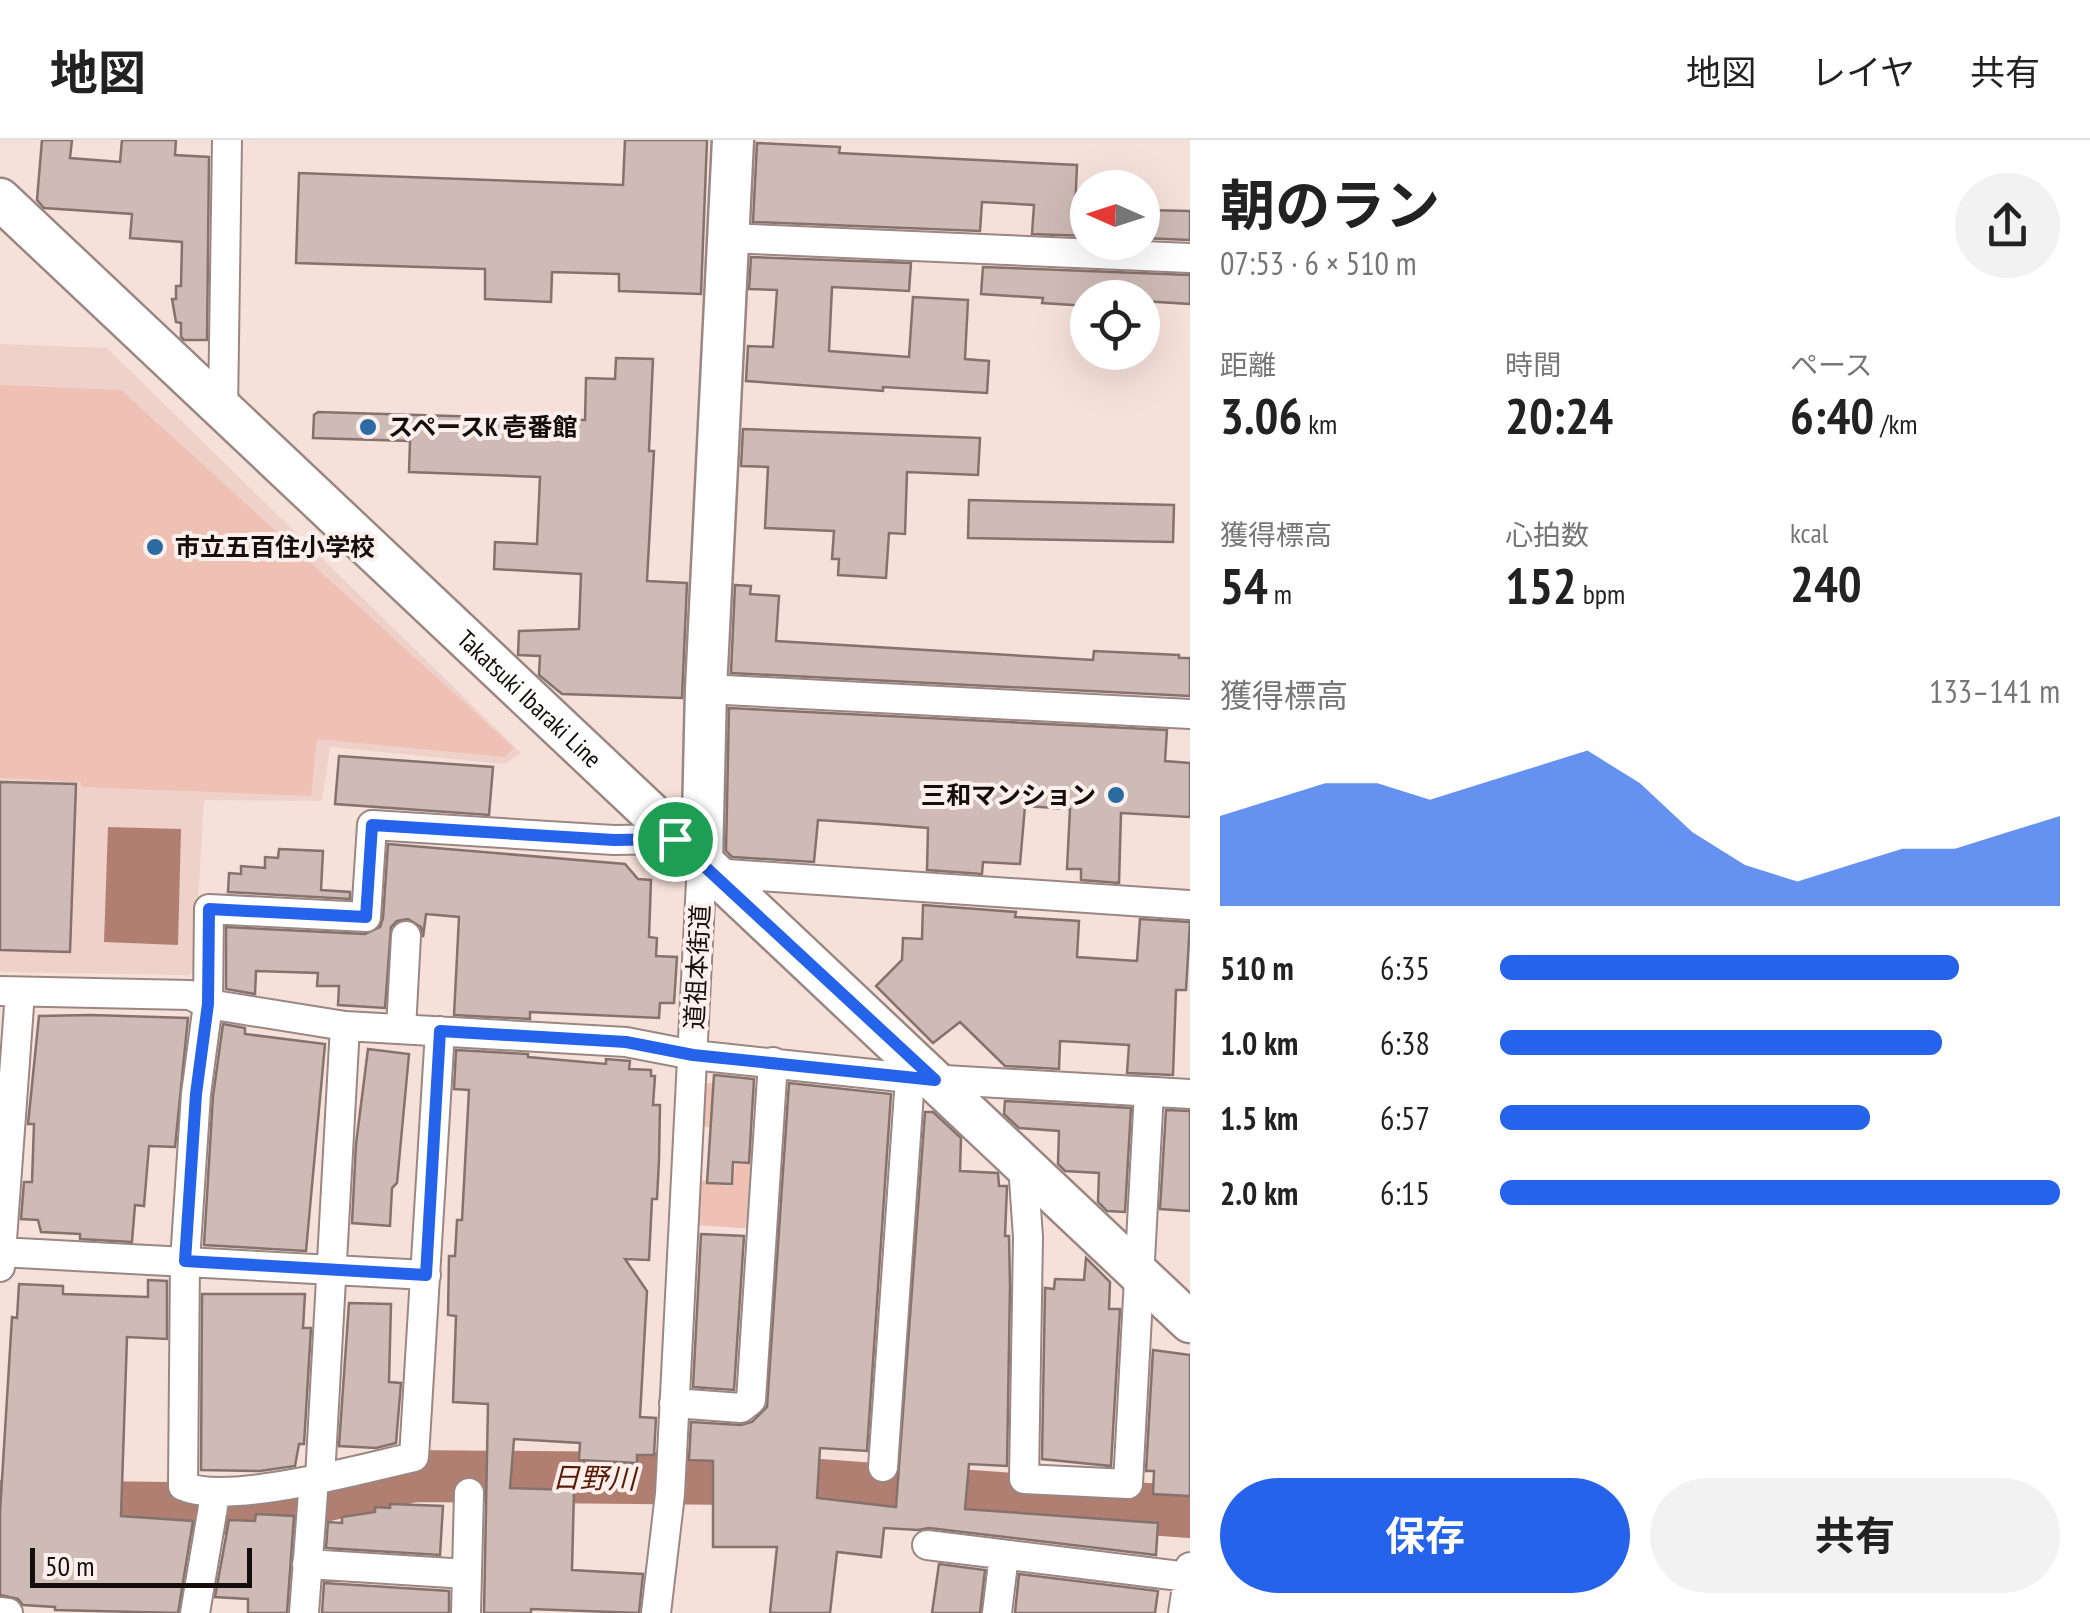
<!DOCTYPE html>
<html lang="ja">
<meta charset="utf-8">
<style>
:root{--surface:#fff;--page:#f2f2f2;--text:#222;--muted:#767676;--line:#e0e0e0;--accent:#2563eb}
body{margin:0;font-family:"PT Sans Narrow","Noto Sans JP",sans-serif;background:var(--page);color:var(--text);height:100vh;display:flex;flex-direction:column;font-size:38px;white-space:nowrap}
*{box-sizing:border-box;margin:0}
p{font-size:32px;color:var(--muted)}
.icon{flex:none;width:55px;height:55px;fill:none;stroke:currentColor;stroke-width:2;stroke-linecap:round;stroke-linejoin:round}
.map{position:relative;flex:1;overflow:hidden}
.drawer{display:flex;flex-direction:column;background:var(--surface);width:900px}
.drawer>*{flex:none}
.needle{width:65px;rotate:273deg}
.buttons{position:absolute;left:1070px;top:30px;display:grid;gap:20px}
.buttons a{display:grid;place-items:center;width:90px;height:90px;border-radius:50%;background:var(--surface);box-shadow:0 10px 40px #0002;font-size:50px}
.scale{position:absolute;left:30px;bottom:25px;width:222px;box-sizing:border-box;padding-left:10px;border:5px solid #140e0c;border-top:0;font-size:28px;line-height:35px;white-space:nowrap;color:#140e0c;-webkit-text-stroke:8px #fdf0ec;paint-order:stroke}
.pin{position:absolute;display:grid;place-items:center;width:85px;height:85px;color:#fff;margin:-42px;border:5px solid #fff;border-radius:50%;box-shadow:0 2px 10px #0007}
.round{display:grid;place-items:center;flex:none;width:105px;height:105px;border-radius:52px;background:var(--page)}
.headline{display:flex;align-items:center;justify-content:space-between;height:170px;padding:0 30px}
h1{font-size:55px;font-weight:700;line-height:75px}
.metrics{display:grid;grid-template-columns:repeat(3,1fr);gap:15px;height:170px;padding:10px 30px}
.metrics div{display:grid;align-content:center}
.metrics b{font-size:50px;font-weight:700}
.metrics small{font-size:28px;font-weight:400}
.metrics p{font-size:28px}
.chart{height:280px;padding:20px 30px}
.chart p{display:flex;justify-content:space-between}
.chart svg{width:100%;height:180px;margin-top:10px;fill:var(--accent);opacity:.7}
.button{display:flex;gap:20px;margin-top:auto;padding:20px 30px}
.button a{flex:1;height:115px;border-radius:60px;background:var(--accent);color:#fff;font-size:40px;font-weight:700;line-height:115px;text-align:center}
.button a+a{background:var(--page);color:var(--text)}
ul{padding:0 30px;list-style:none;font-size:32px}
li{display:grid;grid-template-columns:160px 120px 1fr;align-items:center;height:75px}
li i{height:25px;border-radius:12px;background:var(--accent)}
header{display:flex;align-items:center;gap:60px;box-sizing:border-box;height:140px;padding:0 50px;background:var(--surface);border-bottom:2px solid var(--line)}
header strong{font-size:48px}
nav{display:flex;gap:55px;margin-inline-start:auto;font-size:35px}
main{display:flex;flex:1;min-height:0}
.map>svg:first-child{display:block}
.built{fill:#eed1c9}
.green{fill:#efc1b4}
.water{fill:#b07f71}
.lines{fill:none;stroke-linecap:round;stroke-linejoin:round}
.river{stroke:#b07f71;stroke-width:52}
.building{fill:#cfbbb5;stroke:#85726d;stroke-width:2.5}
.street-casing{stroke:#9b8782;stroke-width:32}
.secondary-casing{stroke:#9b8782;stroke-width:45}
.street{stroke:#fff;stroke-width:28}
.secondary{stroke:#fff;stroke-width:40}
.route-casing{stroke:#fff;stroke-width:20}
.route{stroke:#2563eb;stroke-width:12}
.poi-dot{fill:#2a6ca2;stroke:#fdf0ec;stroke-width:4}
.labels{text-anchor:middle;stroke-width:8;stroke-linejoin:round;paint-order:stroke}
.poi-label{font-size:25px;font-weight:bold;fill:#140e0c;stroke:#fdf0ec;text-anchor:start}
.street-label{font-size:25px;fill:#140e0c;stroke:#fdf0ec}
.water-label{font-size:28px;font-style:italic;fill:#571a07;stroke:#fdf0ec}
</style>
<header>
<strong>地図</strong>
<nav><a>地図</a><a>レイヤ</a><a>共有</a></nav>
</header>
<main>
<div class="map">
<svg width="1190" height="1473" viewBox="0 0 1190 1473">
<rect width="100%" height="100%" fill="#f6e1da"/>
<path class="built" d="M0 204 107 208 521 613 505 624 330 607 322 661 204 660 194 829 189 835 0 832Z"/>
<path class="green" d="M0 245 121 250 514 608 505 617 317 599 311 656 81 647V642L0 638Z
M708 943 762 949 752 1089 696 1085 699 1040 707 1041V1044L733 1046 735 1024H747L749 992H754V966L713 964 710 987 698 986 701 950Z"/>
<path class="water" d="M108 687 181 689 178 805 104 802Z"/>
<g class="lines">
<path class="river" d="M0 1366 264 1369 414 1336 738 1339 1190 1372"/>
</g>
<path class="building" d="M42 0H72L70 18 120 22 122 0H176L175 15 209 17 207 200H184L181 197V183L176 182 172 159H176V146H181L182 102 130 98 132 74 44 68 37 60Z
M625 0H707L701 154 619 151V134L552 132 551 162 485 159V129L296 123 299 33 623 45Z
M757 3 840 7 839 13 1077 25 1075 71 1088 72V96L1032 94 1034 65 982 62 980 91 753 82Z
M1142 70 1190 71V100L1142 98Z
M751 117 911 123 909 151 832 147 829 211 909 217 913 157 968 160 965 219 989 221 987 253 883 247V251L746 241 748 206 773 207 777 150 749 149Z
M983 127 1190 135V164L1142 161V158H1088V166L1042 163 1043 158 981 154Z
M616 218 653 219 649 311H654L647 441 687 443 682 558 562 554 539 535 540 516 518 515 519 491 579 489 581 434 494 429 495 402 537 404 540 337 409 332 410 301 313 298 314 275 318 272 585 280 586 238 615 239Z
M743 289 980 298 978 335 907 332 905 394 889 393 886 438 838 435 839 419H832L834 391 765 388 768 327 741 326Z
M969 360 1174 365 1173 402 968 398Z
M735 445 751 446 750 454 779 456 776 501 1093 520 1094 511 1179 515V518H1190V556L731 533Z
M729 568 1167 590 1165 621 1190 623V677L1121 673 1119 743 1081 740V729H1067L1070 669 1025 666 1020 724 983 722 982 734 927 730 928 688 878 684 818 680 814 722 732 717 726 711Z
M339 616 493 627 489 675 335 664Z
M0 642 76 644 70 812 0 810Z
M388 704 625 724 638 739 651 740 649 797 657 798 656 816 677 817 674 863H660L659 878 530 872V879L454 875 459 777 426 774 423 797 421 787 408 779 397 781 391 787 385 868 338 865 339 846H317L318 833 256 831 255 854 226 849V787L365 794 380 787 383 778Z
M279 709 323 711 321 750 350 752V759L228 752 229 733 241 734V726L265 728V717L278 718Z
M923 765 1016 772 1015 777 1079 781 1077 817 1137 821 1140 779 1190 782 1186 850H1176L1173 935 1127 933 1129 905 1060 901 1059 929 1005 926 960 882 933 903 876 846 902 820 903 798 922 799Z
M91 875 188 878 175 1007 149 1006 144 1066 135 1065 132 1102 80 1099V1094L41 1092 38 1080 21 1079 24 1042H32L34 984H28L39 876Z
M223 884 245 888V894L325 904 306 1111 204 1105 213 956Z
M368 909 409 914 397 1043 392 1048 390 1086 352 1083 356 1004Z
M456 910 528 914V917L606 924V919L630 921 629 929 651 930V936H655L653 965H660L659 1020 657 1059H652L649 1120 625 1119 647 1151 640 1277 656 1278 654 1315H637V1323L579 1320 580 1303 514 1299 510 1348 574 1350 572 1430 643 1434 639 1473 531 1469V1473H484L488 1264 453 1262 456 1176 448 1175 449 1116H455L457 1080H462L469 950 454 949Z
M714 935 754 939 749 1023 733 1022 732 1044 707 1043Z
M789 943 891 954 867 1311 820 1308 817 1358 896 1367 925 972H933L961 998 960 1031 998 1033 999 1046H1007L1005 1096H1009L1010 1146 1007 1326 969 1324 965 1369 1158 1383 1156 1415 929 1388 918 1390 884 1388 881 1417 837 1412 830 1473H770L777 1407H713V1321L689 1320 691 1282 741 1285 752 1282 767 1267Z
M1005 961 1131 968 1125 1072 1107 1071 1098 1062 1099 1033 1065 1031 1058 1024 1059 991 1019 988 1004 974Z
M1166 970 1190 971V1071L1160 1069Z
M701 1094 744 1096 734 1250 693 1247Z
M1086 1118 1110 1142 1109 1169H1120L1111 1326 1042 1319 1045 1148 1054 1149 1055 1139 1084 1140Z
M148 1140 167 1141V1199L127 1197 121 1376 193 1381 178 1473 55 1470V1467L23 1465 18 1459 0 1455V1372L12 1177 17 1178 19 1144 63 1146V1154L148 1157Z
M202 1154H305L303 1188H311L304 1304H299L295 1326 260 1331 201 1330Z
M349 1163 391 1164 389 1242 401 1243 396 1303 376 1308 339 1306Z
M1153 1210 1190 1215V1356L1153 1354 1154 1331H1146Z
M390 1364 443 1366 440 1415 326 1408 328 1382 342 1383V1377L375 1372V1367L390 1368Z
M256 1374 294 1376 287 1473H248V1459L215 1457 229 1380 255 1381Z
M939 1424 985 1430 980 1473H932Z
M1019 1434 1158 1451 1155 1473H1015Z
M324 1443 449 1451V1473H322Z"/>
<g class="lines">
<g class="street-casing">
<path id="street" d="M728 98 1190 118
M223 270 227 0
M706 549 1190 574
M713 733 1190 765
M0 851 190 855 208 864 345 886 626 902 693 915 910 938 1190 954
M401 889 406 796
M440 891 414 1317C361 1329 228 1366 183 1346L185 1121 196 954 208 864 209 769 366 777 372 685 614 700 675 699
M1023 1025 1028 1097 1024 1339 1128 1344 1149 952
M0 1112 426 1135
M0 1127 20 852
M674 1263 741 1268 751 1260 773 922
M883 1327 910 938
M320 1338 345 886
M927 1405 1188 1437
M307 1424 467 1434
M0 1472 8 1473
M195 1473 215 1355
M304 1473 314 1339
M466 1473 469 1353
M656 1473 670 1354 702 722
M997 1473 1004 1415
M1183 1473 1190 1427"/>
</g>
<g class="secondary-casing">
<g id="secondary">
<path id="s1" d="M0 59 1190 1182"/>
<path d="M702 722 706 549 733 0"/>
</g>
</g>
<use href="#street" class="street"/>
<use href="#secondary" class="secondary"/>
</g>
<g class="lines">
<g class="route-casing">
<path id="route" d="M372 685 614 700 675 699 935 940 693 915 626 902 440 891 426 1135 185 1121 196 954 208 864 209 769 366 777Z"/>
</g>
<use href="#route" class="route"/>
</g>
<g class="poi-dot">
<circle cx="368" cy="287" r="10"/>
<circle cx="155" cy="407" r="10"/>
<circle cx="1116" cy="655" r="10"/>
</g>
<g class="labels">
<g class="poi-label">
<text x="388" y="296">スペースK 壱番館</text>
<text x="175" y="416">市立五百住小学校</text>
<text x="1096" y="664" text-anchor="end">三和マンション</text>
</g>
<g class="street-label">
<text dy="9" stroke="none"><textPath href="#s1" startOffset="728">Takatsuki Ibaraki Line</textPath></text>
<text transform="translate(697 827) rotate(-87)" y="9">道祖本街道</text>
</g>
<g class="water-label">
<text transform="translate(594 1338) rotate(1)" y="10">日野川</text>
</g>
</g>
</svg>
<div class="buttons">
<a><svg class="needle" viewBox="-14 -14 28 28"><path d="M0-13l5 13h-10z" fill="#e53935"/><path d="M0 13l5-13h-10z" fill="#767676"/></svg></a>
<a><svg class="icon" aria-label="locate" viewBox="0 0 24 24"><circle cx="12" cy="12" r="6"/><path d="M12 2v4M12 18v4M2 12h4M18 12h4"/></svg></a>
</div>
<div class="scale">50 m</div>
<div class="pin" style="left:675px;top:699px;background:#1e9e55"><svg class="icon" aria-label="arrive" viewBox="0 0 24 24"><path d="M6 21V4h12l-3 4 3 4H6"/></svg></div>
</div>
<section class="drawer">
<div class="headline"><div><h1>朝のラン</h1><p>07:53 · 6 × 510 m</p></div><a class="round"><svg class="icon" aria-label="share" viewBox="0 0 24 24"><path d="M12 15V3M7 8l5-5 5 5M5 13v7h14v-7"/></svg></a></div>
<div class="metrics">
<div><p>距離</p><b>3.06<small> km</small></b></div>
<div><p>時間</p><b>20:24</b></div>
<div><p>ペース</p><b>6:40<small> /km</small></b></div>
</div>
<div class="metrics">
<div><p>獲得標高</p><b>54<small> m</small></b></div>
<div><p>心拍数</p><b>152<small> bpm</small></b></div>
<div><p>kcal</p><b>240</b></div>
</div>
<div class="chart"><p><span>獲得標高</span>133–141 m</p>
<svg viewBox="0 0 160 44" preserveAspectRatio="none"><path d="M0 44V22L10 18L20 14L30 14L40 18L50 14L60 10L70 6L80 14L90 26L100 34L110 38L120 34L130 30L140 30L150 26L160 22V44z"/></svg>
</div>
<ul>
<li><b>510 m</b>6:35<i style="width:82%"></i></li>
<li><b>1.0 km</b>6:38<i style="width:79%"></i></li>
<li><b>1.5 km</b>6:57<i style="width:66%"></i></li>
<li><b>2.0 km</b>6:15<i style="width:100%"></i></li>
</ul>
<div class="button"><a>保存</a><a>共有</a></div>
</section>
</main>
